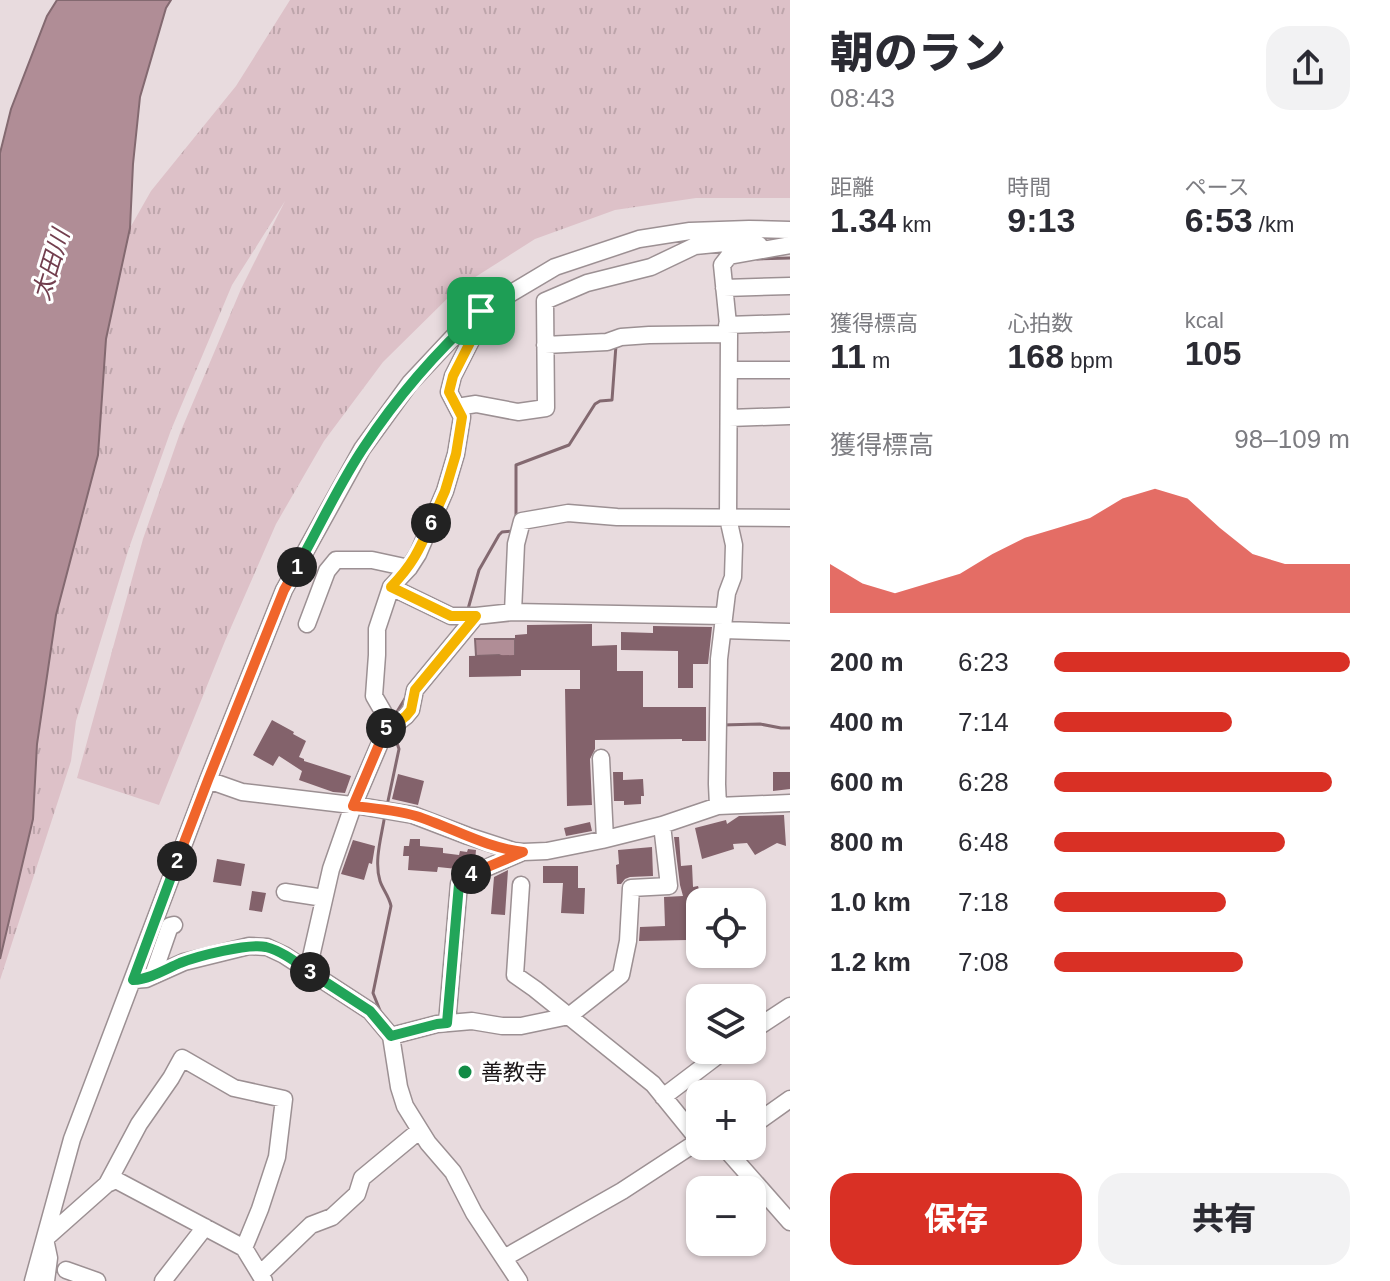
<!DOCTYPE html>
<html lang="ja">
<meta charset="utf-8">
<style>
:root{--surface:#fff;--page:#f2f2f3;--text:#2b2b33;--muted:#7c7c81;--accent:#d93025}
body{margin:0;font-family:Arial,"Noto Sans JP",sans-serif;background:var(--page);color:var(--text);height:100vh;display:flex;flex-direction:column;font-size:30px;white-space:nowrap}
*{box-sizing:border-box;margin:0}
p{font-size:26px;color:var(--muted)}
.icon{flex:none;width:44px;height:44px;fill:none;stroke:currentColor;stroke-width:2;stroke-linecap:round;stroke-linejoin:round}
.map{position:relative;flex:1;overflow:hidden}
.side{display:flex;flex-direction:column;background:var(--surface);width:600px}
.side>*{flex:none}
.buttons{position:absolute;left:686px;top:888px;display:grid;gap:16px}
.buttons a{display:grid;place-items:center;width:80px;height:80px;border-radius:16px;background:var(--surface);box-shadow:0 2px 6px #0004;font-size:40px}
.pin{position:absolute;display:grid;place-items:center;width:68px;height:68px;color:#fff;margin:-34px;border-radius:16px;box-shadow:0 4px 12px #0006}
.km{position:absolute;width:40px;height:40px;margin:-20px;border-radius:50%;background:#222;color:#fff;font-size:22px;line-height:40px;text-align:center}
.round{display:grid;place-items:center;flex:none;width:84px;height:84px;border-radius:24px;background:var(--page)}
.headline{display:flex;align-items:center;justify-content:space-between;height:136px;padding:0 40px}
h1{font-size:44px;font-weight:800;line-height:60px}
.figures{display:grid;grid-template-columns:repeat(3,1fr);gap:12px;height:136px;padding:8px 40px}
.figures div{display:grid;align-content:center}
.figures b{font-size:34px;font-weight:800}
.figures small{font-size:22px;font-weight:400}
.figures p{font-size:22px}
.chart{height:224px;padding:16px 40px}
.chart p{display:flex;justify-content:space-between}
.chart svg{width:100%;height:144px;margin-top:8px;fill:var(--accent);opacity:.7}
.cta{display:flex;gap:16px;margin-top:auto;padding:16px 40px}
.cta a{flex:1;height:92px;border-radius:24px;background:var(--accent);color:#fff;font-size:32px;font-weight:800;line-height:92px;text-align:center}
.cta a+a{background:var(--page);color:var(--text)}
ul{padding:0 40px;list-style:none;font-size:26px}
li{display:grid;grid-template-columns:128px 96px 1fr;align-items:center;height:60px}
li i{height:20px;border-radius:10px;background:var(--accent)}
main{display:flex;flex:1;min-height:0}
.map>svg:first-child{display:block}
.grass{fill:url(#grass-tufts)}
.water{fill:#b08d96;stroke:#836970;stroke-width:2}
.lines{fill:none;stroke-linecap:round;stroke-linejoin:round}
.stream{stroke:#836970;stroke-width:3}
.building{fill:#83626b}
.minor-casing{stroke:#9c9093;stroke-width:19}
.minor{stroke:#fff;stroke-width:16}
.split-1-casing{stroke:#fff;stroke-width:16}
.split-2-casing{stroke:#fff;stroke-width:16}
.split-3-casing{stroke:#fff;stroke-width:16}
.split-4-casing{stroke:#fff;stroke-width:16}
.split-5-casing{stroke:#fff;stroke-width:16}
.split-6-casing{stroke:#fff;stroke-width:16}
.split-7-casing{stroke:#fff;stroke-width:16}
.split-1{stroke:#22a559;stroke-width:10}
.split-2{stroke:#f0652b;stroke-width:10}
.split-3{stroke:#22a559;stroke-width:10}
.split-4{stroke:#22a559;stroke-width:10}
.split-5{stroke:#f0652b;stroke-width:10}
.split-6{stroke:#f5b400;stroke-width:10}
.split-7{stroke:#f5b400;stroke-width:10}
.poi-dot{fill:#128b46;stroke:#fff;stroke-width:3}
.labels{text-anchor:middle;stroke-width:6;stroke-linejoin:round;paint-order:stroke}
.poi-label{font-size:22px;fill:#1b1618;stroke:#fff;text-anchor:start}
.water-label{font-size:24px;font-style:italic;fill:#723e4e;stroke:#fff}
</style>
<main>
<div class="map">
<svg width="790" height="1281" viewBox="0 0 790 1281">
<defs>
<pattern id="grass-tufts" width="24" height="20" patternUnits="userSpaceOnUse" patternTransform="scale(2)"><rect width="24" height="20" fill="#ddc1c8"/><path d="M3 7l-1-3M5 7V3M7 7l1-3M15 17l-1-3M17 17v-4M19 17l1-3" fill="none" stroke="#bda5ab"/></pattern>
</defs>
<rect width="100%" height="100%" fill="#e8dbde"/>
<path class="grass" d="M290 0H790V198H696L615 210 535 239 458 288 383 362 324 441 276 524 225 641 159 805 77 778 143 539 180 433 241 289 285 201 232 285 171 430 129 548 76 721 71 761 0 980V959L33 819 37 744 56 615 98 455 106 339 130 228 151 191 236 86Z"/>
<path class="water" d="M57 0H171L166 8 140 97 133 164 130 228 106 339 98 455 56 615 37 744 33 819 0 959V153L11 109 47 16Z
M475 639H515V663L499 655 476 656Z"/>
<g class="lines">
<path class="stream" d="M757 259 790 258
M516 518V465L569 445 595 404 600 401 612 400 616 345
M468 609 479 570 499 535 502 532 513 531
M395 715 406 697
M722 725 760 724 781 728H790
M388 801 399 749 393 731
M381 1013 373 993 391 906C389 896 383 890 380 881 374 862 381 838 384 820"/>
</g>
<path class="building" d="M592 624V646L617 645V671H643V707H706V741H682V739L595 740V749L590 759 592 805 567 806 565 689H580V670H521V676L469 677V656L515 655V635L527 634V625Z
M653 626 712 627 708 664H693V688H678V651L621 650V632L653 633Z
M272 720 294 732 293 734 306 741 299 757 304 759V761L351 776 345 793 333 792 299 780 302 771 279 756 273 766 253 755Z
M613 772H623V780L643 779 644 796H641V804L624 805V801H614Z
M773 772H790V789L773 791Z
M398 774 424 781 418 805 392 799Z
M784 815 786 846 777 843 755 855 747 843 733 844 734 849 702 859 695 828 726 820 727 824 739 816Z
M590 822 592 831 566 836 564 828Z
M674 837H679L681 866 692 865 693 887 698 886 701 896 694 898 700 922V940L688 943 687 940 639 941 640 927 665 926 664 897 683 896 680 885Z
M410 839H420V846L443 848V853L459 855 460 851 467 852 468 849 476 850 475 861 457 869 438 867 437 872 408 870 409 856H403L404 846H409Z
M353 840 375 846 372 864 369 863 364 880 341 874Z
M652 847 653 876 630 877 625 879 621 884H617L616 865 619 864 618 850Z
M217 859 245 864 241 886 213 882Z
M543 866H578V888H585L584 914 561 913 563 883H543Z
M508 870 505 915 491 914 494 877Z
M252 891 266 893 262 912 249 910Z"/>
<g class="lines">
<g class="minor-casing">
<path id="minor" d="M724 288 790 286
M727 325 790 323
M545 345 607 342 621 337 649 335 729 334
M729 370H790
M457 407 476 404 518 412 546 408 545 301 587 283 651 267 695 246 735 242 759 245
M729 418 790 416
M391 587 451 616H476L513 612 724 616
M513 612 516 544 522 521 568 513 617 517 790 518
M307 624 327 571 336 560H372L409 568
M723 630 790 632
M389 722 397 723 406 716 411 710 415 690 476 616
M601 758 605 839
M208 780 242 792 360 806 413 815 468 836 514 851 523 852 547 851 602 840 662 825 718 806 790 803
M718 806 717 784 719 659 727 593 733 577 734 545 728 518 729 334 722 265 729 256 790 245
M521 885 515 975 535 989 653 1084 692 1132 700 1135
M285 892 324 898
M308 970 331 869 353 806 389 722 374 696 377 655V629L391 587 409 568 418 554 445 491 456 454 462 417 449 392 453 376 482 319 481 311
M153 975 170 926 174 925
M133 980 146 979 184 962 249 946 267 947 284 955 370 1011 391 1036 399 1087 405 1106 428 1143 453 1172 474 1213 519 1281
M447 1023 459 884 463 878 523 852
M752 1031 790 1006
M391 1036 437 1024 472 1021 502 1026H521L569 1016 621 975 628 941 631 888 669 886 662 825
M663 1097 725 1050
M752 1126 790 1099
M723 1146 790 1222
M107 1184 139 1124 171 1078 182 1058 234 1088 284 1099 277 1157 260 1209 244 1248
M504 1258 622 1191 697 1142 700 1138
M66 1270 97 1281
M260 1274 311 1225 332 1217 357 1194 362 1178 420 1130
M33 1281 72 1139 208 780 284 590 362 449 410 383 455 335 481 311 555 267 639 239 690 231 749 229 790 230
M46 1281 49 1258 45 1239 107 1184 116 1180 244 1248 264 1281
M163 1281 205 1227"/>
</g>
<use href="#minor" class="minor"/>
</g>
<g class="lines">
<g class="split-1-casing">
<path id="split-1" d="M297 567C319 528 339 484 364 447 397 397 436 352 481 311"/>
</g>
<g class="split-2-casing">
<path id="split-2" d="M177 861 208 780 284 590 297 567"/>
</g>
<g class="split-3-casing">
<path id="split-3" d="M177 861 133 980C150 979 164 970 180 963 198 956 248 943 266 947 282 951 297 963 310 972"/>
</g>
<g class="split-4-casing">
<path id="split-4" d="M310 972 370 1011 391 1036 437 1024 447 1023 459 884 463 878 471 874"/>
</g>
<g class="split-5-casing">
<path id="split-5" d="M386 728 353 806C373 808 396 810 416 816 451 827 486 848 523 852L471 874"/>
</g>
<g class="split-6-casing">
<path id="split-6" d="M386 728 389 722 397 723 406 716 411 710 415 690 476 616H451L391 587C412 565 419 551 431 523"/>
</g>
<g class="split-7-casing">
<path id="split-7" d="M431 523 445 491 456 454 462 417 449 392 453 376 482 319 481 311"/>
</g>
<use href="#split-1" class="split-1"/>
<use href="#split-2" class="split-2"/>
<use href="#split-3" class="split-3"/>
<use href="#split-4" class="split-4"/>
<use href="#split-5" class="split-5"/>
<use href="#split-6" class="split-6"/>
<use href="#split-7" class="split-7"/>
</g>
<circle class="poi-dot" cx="465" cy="1072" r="8"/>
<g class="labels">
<g class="poi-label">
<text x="481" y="1080">善教寺</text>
</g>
<g class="water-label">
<text transform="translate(51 265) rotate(-73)" y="8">太田川</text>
</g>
</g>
</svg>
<div class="buttons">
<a><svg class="icon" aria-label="locate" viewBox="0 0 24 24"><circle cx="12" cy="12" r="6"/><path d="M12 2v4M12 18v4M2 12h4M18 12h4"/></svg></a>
<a><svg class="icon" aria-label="layers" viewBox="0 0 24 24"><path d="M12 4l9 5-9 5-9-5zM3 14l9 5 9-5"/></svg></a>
<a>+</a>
<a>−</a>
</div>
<div class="pin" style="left:481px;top:311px;background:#1e9e55"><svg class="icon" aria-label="arrive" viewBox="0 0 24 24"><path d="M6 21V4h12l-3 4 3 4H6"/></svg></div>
<b class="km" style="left:297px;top:567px">1</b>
<b class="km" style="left:177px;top:861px">2</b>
<b class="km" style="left:310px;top:972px">3</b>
<b class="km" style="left:471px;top:874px">4</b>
<b class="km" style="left:386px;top:728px">5</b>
<b class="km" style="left:431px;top:523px">6</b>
</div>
<section class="side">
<div class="headline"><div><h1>朝のラン</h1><p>08:43</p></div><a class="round"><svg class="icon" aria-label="share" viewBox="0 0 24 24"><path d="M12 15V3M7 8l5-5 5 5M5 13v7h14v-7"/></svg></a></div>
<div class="figures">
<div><p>距離</p><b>1.34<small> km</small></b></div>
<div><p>時間</p><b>9:13</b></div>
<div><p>ペース</p><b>6:53<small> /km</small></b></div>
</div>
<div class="figures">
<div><p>獲得標高</p><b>11<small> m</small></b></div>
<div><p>心拍数</p><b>168<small> bpm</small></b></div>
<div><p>kcal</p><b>105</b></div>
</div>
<div class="chart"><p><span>獲得標高</span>98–109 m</p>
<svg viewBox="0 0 160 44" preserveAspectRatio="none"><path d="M0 44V29L10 35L20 38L30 35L40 32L50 26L60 21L70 18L80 15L90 9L100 6L110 9L120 18L130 26L140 29L150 29L160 29V44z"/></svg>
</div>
<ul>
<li><b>200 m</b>6:23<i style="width:100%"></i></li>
<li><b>400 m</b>7:14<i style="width:60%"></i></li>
<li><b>600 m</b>6:28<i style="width:94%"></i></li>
<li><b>800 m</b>6:48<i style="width:78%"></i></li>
<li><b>1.0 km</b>7:18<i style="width:58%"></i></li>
<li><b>1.2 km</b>7:08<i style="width:64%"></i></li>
</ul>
<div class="cta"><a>保存</a><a>共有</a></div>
</section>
</main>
